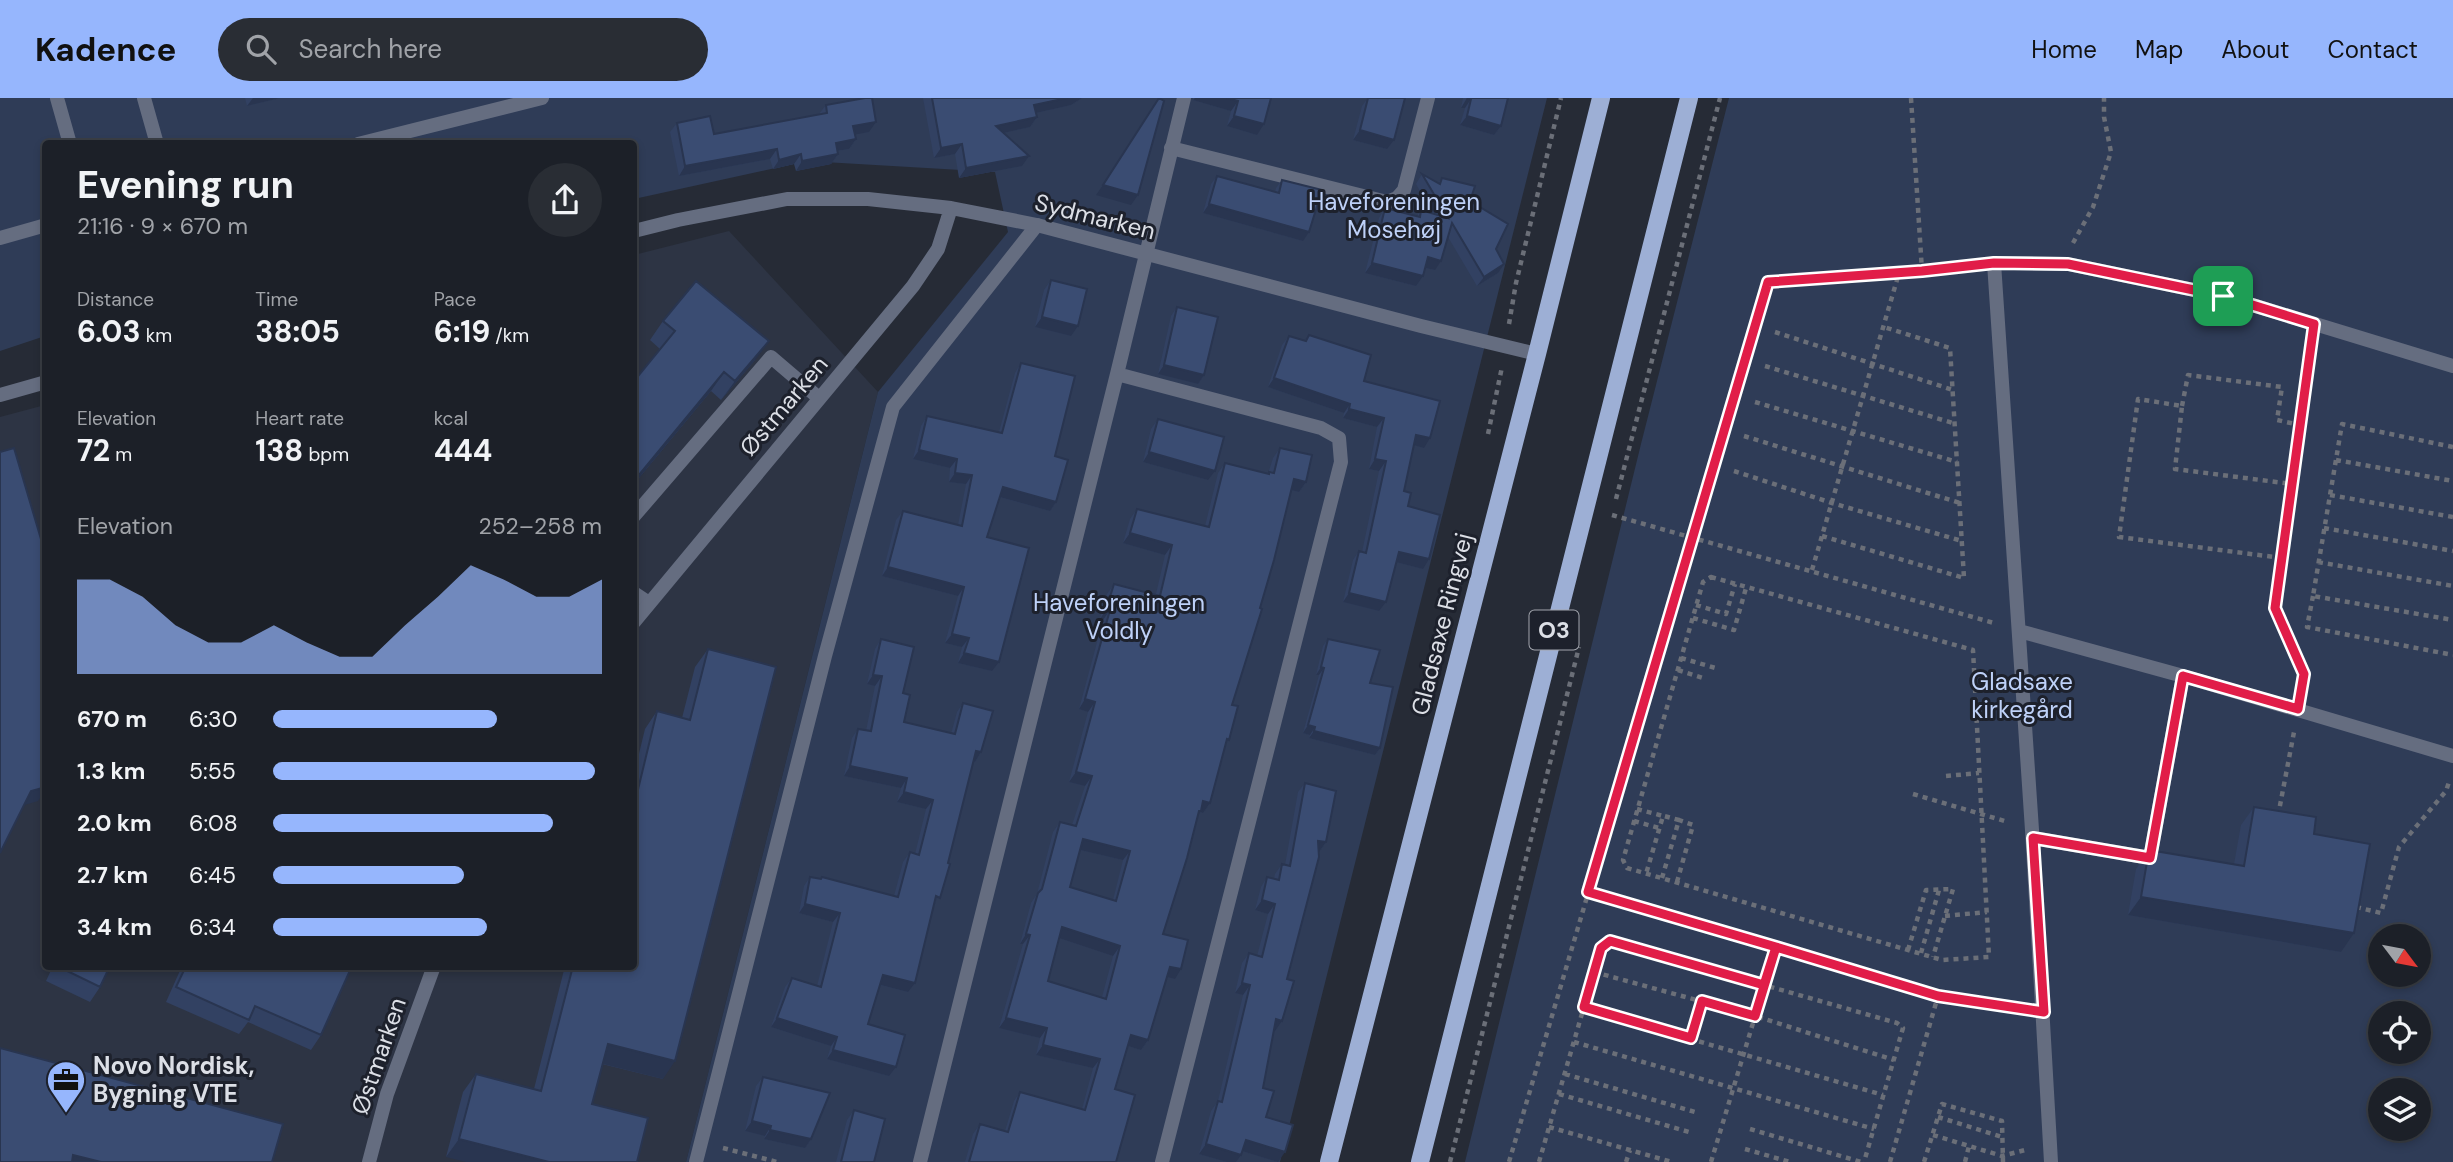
<!DOCTYPE html>
<meta charset="utf-8">
<style>
:root{--surface:#1c2028;--page:#292d34;--text:#f1f3f6;--muted:#a0a3a8;--line:#3a3e45;--accent:#96b6fd}
body{margin:0;font-family:"DM Sans",sans-serif;background:var(--page);color:var(--text);height:100vh;display:flex;flex-direction:column;font-size:26px;white-space:nowrap}
*{box-sizing:border-box;margin:0}
p{font-size:23px;color:var(--muted)}
.icon{flex:none;width:38px;height:38px;fill:none;stroke:currentColor;stroke-width:2;stroke-linecap:round;stroke-linejoin:round}
.map{position:relative;flex:1;overflow:hidden}
.details{position:absolute;left:42px;top:42px;width:595px;height:830px;display:flex;flex-direction:column;background:var(--surface);border-radius:7px;box-shadow:0 4px 10px #0003,0 0 0 2px var(--line)}
.details>*{flex:none}
.needle{width:46px;rotate:122deg}
.controls{position:absolute;left:2368px;top:826px;display:grid;gap:14px}
.controls a{display:grid;place-items:center;width:63px;height:63px;border-radius:50%;background:var(--surface);box-shadow:0 4px 10px #0003,0 0 0 2px var(--line);font-size:35px}
.pin{position:absolute;display:grid;place-items:center;width:60px;height:60px;color:#fff;margin:-30px;border-radius:14px;box-shadow:0 4px 10px #0006}
.round{display:grid;place-items:center;flex:none;width:74px;height:74px;border-radius:37px;background:var(--page)}
.overview{display:flex;align-items:center;justify-content:space-between;height:119px;padding:0 35px}
h1{font-size:38px;font-weight:700;line-height:52px}
.metrics{display:grid;grid-template-columns:repeat(3,1fr);gap:10px;height:119px;padding:7px 35px}
.metrics div{display:grid;align-content:center}
.metrics b{font-size:30px;font-weight:700}
.metrics small{font-size:19px;font-weight:400}
.metrics p{font-size:19px}
.chart{height:196px;padding:14px 35px}
.chart p{display:flex;justify-content:space-between}
.chart svg{width:100%;height:126px;margin-top:7px;fill:var(--accent);opacity:.7}
ul{padding:0 35px;list-style:none;font-size:23px}
li{display:grid;grid-template-columns:112px 84px 1fr;align-items:center;height:52px}
li i{height:18px;border-radius:9px;background:var(--accent)}
header{display:flex;align-items:center;gap:42px;box-sizing:border-box;height:98px;padding:0 35px;background:var(--accent);color:#111}
header strong{font-size:33px}
nav{display:flex;gap:38px;margin-inline-start:auto;font-size:24px}
.search{width:490px;height:63px;background:var(--page);display:flex;align-items:center;gap:18px;box-sizing:border-box;padding:0 24px;border-radius:38px;color:var(--muted);font-size:26px}
.map>svg:first-child{display:block}
.built{fill:#2d3444}
.green{fill:#2f3c57;fill-rule:evenodd}
.lines{fill:none;stroke-linecap:round;stroke-linejoin:round}
.path{stroke:#6b6f78;stroke-width:4.5;stroke-dasharray:5 5;stroke-linecap:butt}
.lane{stroke:#656d80;stroke-width:14}
.street{stroke:#656d80;stroke-width:14}
.primary{stroke:#9dafd5;stroke-width:18}
.wall{fill:#324162;fill-rule:evenodd}
.shaded-wall{fill:#293550}
.building{fill:#3a4c72;stroke:#293550;stroke-width:2;fill-rule:evenodd}
.route-casing{stroke:#fff;stroke-width:14}
.route{stroke:#e11d48;stroke-width:9}
.labels{text-anchor:middle;stroke-width:6;stroke-linejoin:round;paint-order:stroke}
.shield{fill:#1d212c;stroke:#a3a6ae;stroke-width:2}
.shield-label{font-size:23px;font-weight:bold;fill:#dcdfe6}
.park-label{font-size:24px;fill:#bed1f8;stroke:#1d212c}
.street-label{font-size:24px;fill:#dcdfe6;stroke:#1d212c}
.poi-label{font-size:24px;font-weight:bold;fill:#dcdfe6;stroke:#1d212c;text-anchor:start}
</style>
<header>
<strong>Kadence</strong>
<div class="search"><svg class="icon" aria-label="search" viewBox="0 0 24 24"><circle cx="10" cy="10" r="6"/><path d="M15 15l6 6"/></svg>Search here</div>
<nav><a>Home</a><a>Map</a><a>About</a><a>Contact</a></nav>
</header>
<div class="map">
<svg width="2453" height="1064" viewBox="0 0 2453 1064">
<rect width="100%" height="100%" fill="#262b36"/>
<path class="built" d="M729 133 878 294 686 1064H0V319L45 307 46 868H634V157Z"/>
<path class="green" d="M0 0H1547L1280 1064H686L878 294 1008 134 995 74 807 63 634 101V46H46L45 238 0 253Z
M1729 0H2453V1064H1465L1641 346ZM2380 838H2418V877H2380ZM2380 915H2418V954H2380ZM2380 992H2418V1031H2380Z"/>
<g class="lines">
<path class="path" d="M1911 0 1922 173
M2073 145 2093 109 2111 54 2104 19V0
M1509 226 1516 185 1561 0
M1775 234 1953 292
M1765 268 1956 326
M1755 304 1957 364
M2182 308 2188 277 2282 289 2277 322 2300 327
M1488 336 1502 269
M1744 338 1960 405
M2453 349 2342 326 2313 498 2453 522
M2336 362 2453 383
M1734 373 1832 405 1962 443
M2330 397 2453 419
M1616 401 1720 0
M1612 417 1994 525
M2324 430 2453 453
M1822 438 1964 480 1950 250 1884 229
M2282 460 2119 439 2138 301 2182 308 2175 371 2292 386
M2318 464 2453 488
M1812 472 1899 175
M1711 479 1973 552 1989 859 1942 862 1627 770 1623 762 1703 484Z
M2313 498 2307 529 2453 557
M1696 507 1726 516 1735 486
M1693 520 1734 532 1746 490
M1681 560 1719 571
M1678 572 1706 581
M2301 590 2303 576 2275 510 2311 247
M1946 678 1979 675
M1913 696 2008 724
M1637 711 1663 718 1646 776
M2278 718 2294 634
M1634 723 1659 730
M1662 780 1679 722 1664 718
M1677 784 1693 727 1679 722
M1588 794 1938 898 2019 910
M2356 809 2381 815 2399 749 2446 693 2450 681
M1945 818 1987 814
M1908 852 1926 792 1953 791 1933 859
M1921 855 1939 792
M1594 874 1755 918 1894 962
M1584 910 1883 997
M1691 940 1701 903
M1574 944 1874 1031
M1565 976 1695 1014
M1559 996 1689 1034
M1938 1019 2002 1039
M1549 1029 1672 1064
M1750 1031 1861 1064
M1933 1037 2002 1058 2029 1051
M723 1050 777 1064
M1745 1051 1790 1064
M1450 1064 1579 549
M1509 1064 1768 184 1972 167
M1539 1064 1601 850 1610 843 1897 925 1903 930 1864 1064
M1626 1064 1630 1052
M1711 1064 1776 849
M1890 1064 1938 898
M1924 1064 1942 1006 2002 1023 2003 1064
M1965 1064 1969 1048"/>
<path class="lane" d="M57 0 70 46
M144 0 157 46
M358 46 542 0
M1171 50 1387 104 1397 100 1404 92 1428 0
M0 140 46 127
M1117 276 1321 330 1339 340 1341 364 1162 1064
M634 418 771 259 819 300
M634 495 649 505
M2019 533 2183 578 2453 658
M2033 740 2162 762
M2150 760 2183 578
M696 1064 825 558 893 309 1037 127
M920 1064 1117 276 1184 0
M2051 1064 2032 732 1994 165 2068 166 2223 198 2453 268"/>
<path class="street" d="M634 133 678 122 787 101H868L951 110 1037 127 1421 228 1537 256
M0 297 46 284
M634 524 913 188 938 151 951 110
M369 1064 387 996 434 868"/>
<path class="primary" d="M1329 1064 1537 256 1601 0
M1420 1064 1689 0"/>
</g>
<path class="wall" d="M245 0H280L247 8Z
M923 0H1082L1071 7 1036 15 1037 19 1030 29 1003 35 1022 68 959 80 955 56 934 60Z
M1193 0H1271L1257 37 1227 28 1231 13 1193 2Z
M1368 0H1405L1387 51 1353 42 1362 8Z
M1463 0H1508L1501 28 1494 37 1460 27 1465 10H1461Z
M826 7 869 34 855 36 856 41 849 51 837 53 838 56 831 66 796 73 794 66 773 71 770 61 679 78 670 34 677 25 714 36 819 16Z
M1422 76 1438 85 1442 80 1470 103 1496 151 1498 175 1477 188 1448 139 1435 172 1425 170 1416 188 1365 175 1379 120 1385 110 1417 118 1421 112 1433 116 1416 86Z
M1217 78 1275 94 1276 90 1282 82 1303 143 1203 115 1211 86Z
M1051 182 1071 238 1035 229 1044 192Z
M1177 209 1204 277 1198 286 1158 276 1171 218Z
M663 223 755 262 721 302 711 293 634 386V283L660 251 650 242Z
M1309 237 1364 283 1424 350 1414 347 1404 393 1423 471 1396 464 1379 513 1343 504 1353 462 1359 453 1362 454 1379 373 1369 371 1377 329 1343 320 1344 315 1268 289 1282 247 1289 238 1304 243Z
M1021 265 1055 358 1056 404 1050 413 999 399 987 439 992 573 958 565 962 549 945 545 958 498 882 478 896 422 903 413 958 427 966 386 949 384 950 370 913 361 921 328 927 318 999 334 1015 275Z
M1158 321 1208 382 1143 364 1151 331Z
M1280 350 1306 384 1299 394 1291 392 1260 510 1232 607 1225 648 1210 705 1203 715 1200 714 1197 718 1163 836 1175 881 1167 879 1148 942 1141 952 1128 948 1115 991 1116 1064H965L973 1036 980 1026 1005 1033 1014 1003 1020 994 1082 1011 1093 970 1036 957 1040 940 999 930 1023 846H1020L1031 805 1037 796 1053 734 1060 724 1072 727 1085 688 1069 684 1088 614 1079 611 1103 522 1100 521 1107 496 1114 486 1156 496 1165 457 1123 445 1130 421 1137 411 1205 428 1218 375 1225 365 1268 376 1273 360ZM1080 752 1123 762 1113 802 1070 789ZM1059 840 1113 858 1102 899 1048 883Z
M881 541 903 595 904 624 951 636 957 614 963 605 981 654 975 664H973L934 809 908 894 880 887 868 926 889 978 827 961 831 948 771 929 785 889 792 880 817 888 833 824 799 815 804 788 810 779 820 781 822 779 894 798 903 764 910 754 915 756 926 711 897 704 901 690 844 678 852 640 858 631 866 633 875 588 867 586 875 551Z
M1328 541 1370 585 1380 650 1375 657 1309 640 1310 637 1303 635 1319 577H1316L1323 548Z
M708 551 663 981 602 966 446 1059 463 994 476 976 534 991 565 868H634V676L645 631 657 613 682 620 695 569Z
M1305 685 1326 744 1319 754 1275 933 1273 932 1263 990 1266 1019 1278 1064 1242 1053 1236 1064H1227L1199 1056 1211 1013 1218 1003 1243 897 1235 895 1242 865 1249 855 1257 858 1268 816 1255 812 1261 789 1267 779 1274 781 1275 776 1282 766 1285 767 1298 694Z
M2254 709 2314 736 2341 854 2128 817 2136 771 2149 752 2234 766 2241 727Z
M53 868H110L100 889 90 904 46 883Z
M182 868H352L321 937 311 952 248 924 239 936 166 904Z
M763 979 811 1041 805 1050 764 1041 765 1038 745 1033 756 988Z
M854 1012 874 1064H836L847 1022Z"/>
<path class="shaded-wall" d="M253 0H280L247 8Z
M1067 0H1082L1071 7 1027 17 1034 7Z
M1195 0H1227L1238 3 1231 13 1193 2Z
M1467 0 1471 1 1465 10H1461Z
M1234 18 1264 26 1257 37 1227 28Z
M1467 18 1501 28 1494 37 1460 27Z
M1037 19 1030 29 989 38 996 28Z
M876 24 869 34 847 38 853 28Z
M1360 32 1394 42 1387 51 1353 42Z
M856 41 849 51 829 54 836 45Z
M962 46 955 56 934 60 941 50Z
M777 51 770 61 679 78 685 68Z
M801 56 794 66 773 71 779 62Z
M838 56 831 66 796 73 802 63Z
M1029 58 1022 68 959 80 966 70Z
M1103 87 1138 97 1131 107 1096 97Z
M1209 106 1309 134 1303 143 1203 115Z
M1428 159 1441 163 1435 172 1421 169Z
M1372 165 1423 178 1416 188 1365 175Z
M1504 166 1498 175 1477 188 1484 179Z
M1042 219 1078 228 1071 238 1035 229Z
M769 243 755 262 721 302 735 283Z
M1164 267 1204 277 1198 286 1158 276Z
M724 274 711 293 634 386V383Z
M1274 280 1350 306 1344 315 1268 289Z
M1349 311 1384 320 1377 329 1343 320Z
M1416 337 1430 340 1424 350 1410 346Z
M919 352 957 361 950 370 913 361Z
M1149 354 1215 373 1208 382 1143 364Z
M1375 361 1386 363 1379 373 1369 371Z
M955 375 972 377 966 386 949 384Z
M1294 381 1306 384 1299 394 1287 391Z
M1003 389 1056 404 1050 413 996 398Z
M1130 435 1172 447 1165 457 1123 445Z
M1399 454 1429 461 1423 471 1392 463Z
M888 469 964 489 958 498 882 478Z
M1349 495 1386 504 1379 513 1343 504Z
M1106 512H1110L1103 522 1100 521Z
M952 536 969 540 962 549 945 545Z
M964 555 999 564 992 573 958 565Z
M1321 569 1324 570 1319 577H1316Z
M873 577 882 578 875 588 867 586Z
M1085 601 1095 604 1088 614 1079 611Z
M1308 627 1315 629 1310 637 1303 635Z
M1314 633 1380 650 1375 657 1309 640Z
M976 653 981 654 975 664 970 662Z
M850 668 907 680 901 690 844 678Z
M1076 674 1092 678 1085 688 1069 684Z
M46 689V692L38 703 21 708 31 693Z
M904 694 933 702 926 711 897 704Z
M1203 703 1210 705 1203 715 1200 714 1194 723Z
M1083 741 1130 753 1123 762 1076 751Z
M1318 743 1326 744 1319 754Z
M2141 799 2354 835 2341 854 2128 817Z
M1262 802 1275 806 1268 816 1255 812Z
M805 806 840 815 833 824 799 815Z
M1062 829 1120 848 1113 858 1056 839Z
M1026 836 1030 837 1023 846H1020Z
M1170 869 1181 871 1175 881 1163 878Z
M883 877 915 885 908 894 877 886Z
M1242 885 1250 887 1243 897 1235 895Z
M777 920 837 939 831 948 771 929Z
M1006 920 1047 930 1040 940 999 930Z
M1276 921 1282 923 1275 933 1269 931Z
M1131 937 1148 942 1141 952 1125 947Z
M608 946 675 963 663 981 595 964Z
M1043 947 1100 961 1093 970 1036 957Z
M833 952 896 969 889 978 827 961Z
M752 1023 771 1028 765 1038 745 1033Z
M770 1032 811 1041 805 1050 764 1041Z
M459 1041 549 1064H466L446 1059Z
M1246 1042 1285 1054 1278 1064 1239 1052Z
M1206 1046 1241 1057 1236 1064H1227L1199 1056Z
M73 1057 101 1064H68Z"/>
<path class="building" d="M865 0H872L876 24 853 28 856 41 836 45 838 56 802 63 801 56 779 62 777 51 685 68 677 25 710 18 714 36 827 15 826 7Z
M932 0H1067L1034 7 1037 19 996 28 1029 58 966 70 962 46 941 50Z
M1159 0 1164 3 1138 97 1103 87Z
M1227 0H1271L1264 26 1234 18 1238 3Z
M1368 0H1405L1394 42 1360 32Z
M1467 0H1508L1501 28 1467 18 1471 1Z
M634 55 636 69 634 70Z
M1422 76 1440 86 1442 80 1475 88 1470 103 1508 126 1496 151 1504 166 1484 179 1452 125 1441 163 1428 159 1423 178 1372 165 1385 110 1420 119 1421 112 1448 120Z
M1217 78 1279 95 1282 82 1322 92 1309 134 1209 106Z
M1051 182 1087 191 1078 228 1042 219Z
M696 183 769 243 735 283 724 274 634 383V283L675 233 663 223Z
M1177 209 1218 219 1204 277 1164 267Z
M1309 237 1371 257 1364 283 1440 303 1430 340 1416 337 1404 393 1411 395 1408 408 1440 417 1429 461 1399 454 1386 504 1349 495 1359 453 1366 455 1386 363 1375 361 1384 320 1349 311 1350 306 1274 280 1289 238 1306 243Z
M1021 265 1075 278 1055 358 1068 362 1056 404 1003 389 987 439 1029 450 999 564 964 555 969 540 952 536 964 489 888 469 903 413 962 428 972 377 955 375 957 361 919 352 927 318 1002 335Z
M1158 321 1224 339 1215 373 1149 354Z
M14 350 46 458V665L43 670 46 679V689L31 693 0 755V354Z
M1280 350 1312 357 1306 384 1294 381 1274 462 1260 510 1262 511 1232 607 1238 608 1229 642 1227 641 1210 705 1203 703 1201 713H1199L1187 760 1163 836 1188 842 1181 871 1170 869 1148 942 1131 937 1115 991 1135 997 1116 1064H969L980 1026 1008 1034 1020 994 1085 1012 1100 961 1043 947 1047 930 1006 920 1030 837 1026 836 1038 795 1042 791 1060 724 1076 728 1092 678 1076 674 1095 604 1085 601 1110 512H1106L1114 486 1160 498 1172 447 1130 435 1137 411 1209 429 1225 365 1269 376V374L1274 375ZM1083 741 1130 753 1116 803 1070 789ZM1062 829 1120 848 1106 901 1048 883Z
M881 541 914 549 903 595 910 597 904 624 955 636 963 605 993 613 981 654 976 653 948 765 950 766 940 800 936 798 915 885 883 877 868 926 905 937 896 969 833 952 837 939 777 920 792 880 821 889 840 815 805 806 810 779 821 781 822 779 898 799 910 754 919 757 933 702 904 694 907 680 850 668 858 631 871 633 882 578 873 577Z
M1328 541 1380 552 1370 585 1393 589 1380 650 1314 633 1315 629 1308 627 1324 570 1321 569Z
M708 551 776 569 675 963 608 946 592 1006 648 1020 637 1064H549L459 1041 476 976 541 993 573 868H634V708L657 613 690 622Z
M1305 685 1336 693 1326 744 1318 743 1319 759 1287 881 1294 883 1282 923 1276 921 1263 990 1274 993 1266 1019 1293 1027 1285 1054 1246 1042 1241 1057 1206 1046 1218 1003 1222 1004 1250 887 1242 885 1249 855 1262 859 1275 806 1262 802 1267 779 1279 782 1282 766 1290 768Z
M2254 709 2316 719 2314 736 2370 746 2354 835 2141 799 2149 752 2244 768Z
M57 868H110L100 889Z
M186 868H352L321 937 255 908 249 922 176 889Z
M0 950 283 1026 272 1064H101L73 1057 72 1064H0Z
M763 979 830 995 811 1041 770 1032 771 1028 752 1023Z
M854 1012 885 1021 874 1064H841Z"/>
<g class="lines">
<g class="route-casing">
<path id="route" d="M2223 198 2068 166 1994 165 1922 173 1768 184 1588 794 1776 849 1764 887 1610 843 1601 850 1584 909 1691 940 1702 903 1755 918 1776 849 1938 898 2044 914 2033 740 2150 760 2183 578 2298 611 2304 576 2275 510 2314 226 2223 198"/>
</g>
<use href="#route" class="route"/>
</g>
<defs>
<g id="office-pin" transform="scale(2.0125)"><path d="M0 17L-7.5 6A9.5 9.5 0 1 1 7.5 6Z" fill="#96b6fd" stroke="#1d212c"/><path d="M-6-3h4V-5.5h4V-3h4V5H-6ZM-1-4.5V-3h2v-1.5ZM-6 0V1H6V0Z" fill="#111"/></g>
</defs>
<g fill-rule="evenodd">
<use href="#office-pin" x="66" y="982"/>
</g>
<g class="labels">
<rect class="shield" x="1529.5" y="512.5" width="49" height="39" rx="5"/>
<g class="shield-label">
<text x="1554" y="540">O3</text>
</g>
<g class="park-label">
<text x="1394" y="112">Haveforeningen<tspan x="1394" dy="28">Mosehøj</tspan></text>
<text x="1119" y="513">Haveforeningen<tspan x="1119" dy="28">Voldly</tspan></text>
<text x="2022" y="592">Gladsaxe<tspan x="2022" dy="28">kirkegård</tspan></text>
</g>
<g class="street-label">
<text transform="translate(1095 119) rotate(14)" y="8">Sydmarken</text>
<text transform="translate(784 308) rotate(-50)" y="8">Østmarken</text>
<text transform="translate(1442 526) rotate(-76)" y="8">Gladsaxe Ringvej</text>
<text transform="translate(379 958) rotate(-71)" y="8">Østmarken</text>
</g>
<g class="poi-label">
<text x="93" y="976">Novo Nordisk,<tspan x="93" dy="28">Bygning VTE</tspan></text>
</g>
</g>
</svg>
<div class="controls">
<a><svg class="needle" viewBox="-14 -14 28 28"><path d="M0-13l5 13h-10z" fill="#e53935"/><path d="M0 13l5-13h-10z" fill="#a0a3a8"/></svg></a>
<a><svg class="icon" aria-label="locate" viewBox="0 0 24 24"><circle cx="12" cy="12" r="6"/><path d="M12 2v4M12 18v4M2 12h4M18 12h4"/></svg></a>
<a><svg class="icon" aria-label="layers" viewBox="0 0 24 24"><path d="M12 4l9 5-9 5-9-5zM3 14l9 5 9-5"/></svg></a>
</div>
<div class="pin" style="left:2223px;top:198px;background:#1e9e55"><svg class="icon" aria-label="arrive" viewBox="0 0 24 24"><path d="M6 21V4h12l-3 4 3 4H6"/></svg></div>
<section class="details">
<div class="overview"><div><h1>Evening run</h1><p>21:16 · 9 × 670 m</p></div><a class="round"><svg class="icon" aria-label="share" viewBox="0 0 24 24"><path d="M12 15V3M7 8l5-5 5 5M5 13v7h14v-7"/></svg></a></div>
<div class="metrics">
<div><p>Distance</p><b>6.03<small> km</small></b></div>
<div><p>Time</p><b>38:05</b></div>
<div><p>Pace</p><b>6:19<small> /km</small></b></div>
</div>
<div class="metrics">
<div><p>Elevation</p><b>72<small> m</small></b></div>
<div><p>Heart rate</p><b>138<small> bpm</small></b></div>
<div><p>kcal</p><b>444</b></div>
</div>
<div class="chart"><p><span>Elevation</span>252–258 m</p>
<svg viewBox="0 0 160 44" preserveAspectRatio="none"><path d="M0 44V11L10 11L20 17L30 27L40 33L50 33L60 27L70 33L80 38L90 38L100 27L110 17L120 6L130 11L140 17L150 17L160 11V44z"/></svg>
</div>
<ul>
<li><b>670 m</b>6:30<i style="width:68%"></i></li>
<li><b>1.3 km</b>5:55<i style="width:98%"></i></li>
<li><b>2.0 km</b>6:08<i style="width:85%"></i></li>
<li><b>2.7 km</b>6:45<i style="width:58%"></i></li>
<li><b>3.4 km</b>6:34<i style="width:65%"></i></li>
</ul>
</section>
</div>
